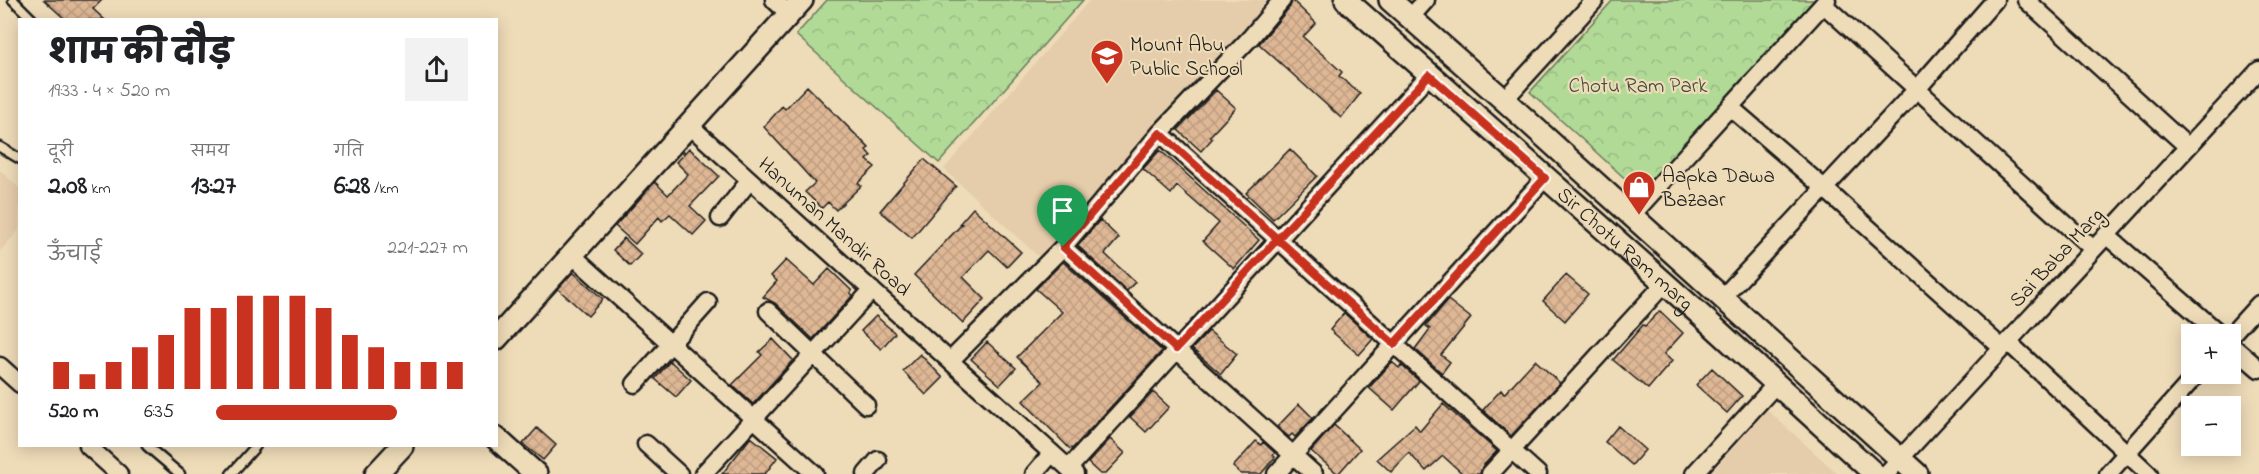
<!DOCTYPE html>
<html lang="hi">
<meta charset="utf-8">
<style>
:root{--surface:#fff;--page:#f2f2f2;--text:#202124;--muted:#757577;--accent:#c8321e}
body{margin:0;font-family:"Indie Flower","Playpen Sans Deva",sans-serif;background:var(--page);color:var(--text);height:100vh;display:flex;flex-direction:column;font-size:22px;white-space:nowrap}
*{box-sizing:border-box;margin:0}
p{font-size:20px;color:var(--muted)}
.icon{flex:none;width:33px;height:33px;fill:none;stroke:currentColor;stroke-width:2;stroke-linecap:round;stroke-linejoin:round}
.map{position:relative;flex:1;overflow:hidden}
.drawer{position:absolute;left:18px;top:18px;width:480px;height:429px;display:flex;flex-direction:column;background:var(--surface);border-radius:0px;box-shadow:0 3px 15px #0003}
.drawer>*{flex:none}
.fabs{position:absolute;left:2181px;top:324px;display:grid;gap:12px}
.fabs a{display:grid;place-items:center;width:60px;height:60px;border-radius:0px;background:var(--surface);box-shadow:0 3px 15px #0003;font-size:30px}
.pin{position:absolute;display:grid;place-items:center;width:51px;height:51px;color:#fff;margin:-62px -26px;border-radius:50% 50% 50% 0;rotate:-45deg;box-shadow:0 0 6px #0007}
.pin .icon{rotate:45deg}
.round{display:grid;place-items:center;flex:none;width:63px;height:63px;border-radius:0px;background:var(--page)}
.summary{display:flex;align-items:center;justify-content:space-between;height:102px;padding:0 30px}
h1{font-size:33px;font-weight:800;line-height:45px}
.stats{display:grid;grid-template-columns:repeat(3,1fr);gap:9px;height:102px;padding:6px 30px}
.stats div{display:grid;align-content:center}
.stats b{font-size:26px;font-weight:800}
.stats small{font-size:16px;font-weight:400}
.stats p{font-size:16px}
.chart{height:168px;padding:12px 30px}
.chart p{display:flex;justify-content:space-between}
.chart svg{width:100%;height:108px;margin-top:6px;stroke:var(--accent);stroke-width:6}
ul{padding:0 30px;list-style:none;font-size:20px}
li{display:grid;grid-template-columns:96px 72px 1fr;align-items:center;height:45px}
li i{height:15px;border-radius:8px;background:var(--accent)}
.map>svg:first-child{display:block}
.built{fill:#e5ccab}
.park{fill:url(#park-crowns);stroke:#667b5a;stroke-width:1.5}
.building{fill:url(#building-cross-hatch);stroke:#1c1c1c;stroke-width:1.5}
.lines{fill:none;stroke-linecap:round;stroke-linejoin:round}
.service-casing{stroke:#1c1c1c;stroke-width:13}
.minor-casing{stroke:#1c1c1c;stroke-width:21}
.tertiary-casing{stroke:#1c1c1c;stroke-width:26}
.service{stroke:#eedbb8;stroke-width:8}
.minor{stroke:#eedbb8;stroke-width:16}
.tertiary{stroke:#eedbb8;stroke-width:21}
.route-casing{stroke:#fff;stroke-width:12}
.route{stroke:#c8321e;stroke-width:8}
.labels{text-anchor:middle;stroke-width:4.5;stroke-linejoin:round;paint-order:stroke}
.poi-label{font-size:21px;fill:#1c1c1c;stroke:#eedbb8;text-anchor:start}
.park-label{font-size:21px;fill:#414c3b;stroke:#eedbb8}
.street-label{font-size:21px;fill:#1c1c1c;stroke:#eedbb8}
</style>
<div class="map">
<svg width="2259" height="474" viewBox="0 0 2259 474">
<defs>
<pattern id="park-crowns" width="20" height="18" patternUnits="userSpaceOnUse" patternTransform="scale(1.5)"><rect width="20" height="18" fill="#b1da97"/><path d="M2 6a3 3 0 1 1 6 0M12 15a3 3 0 1 1 6 0" fill="none" stroke="#98ba82"/></pattern>
<pattern id="building-cross-hatch" width="8" height="8" patternUnits="userSpaceOnUse" patternTransform="scale(1.5)"><rect width="8" height="8" fill="#deb795"/><path d="M0 0l8 8M0 8l8-8" fill="none" stroke="#be9d80"/></pattern>
</defs>
<rect width="100%" height="100%" fill="#eedbb8"/>
<filter id="ink" filterUnits="userSpaceOnUse"><feTurbulence type="fractalNoise" baseFrequency=".0167" numOctaves="2"/><feDisplacementMap in="SourceGraphic" scale="12" xChannelSelector="R" yChannelSelector="G"/><feConvolveMatrix kernelMatrix="1 2 1 2 8 2 1 2 1" color-interpolation-filters="sRGB"/></filter>
<g filter="url(#ink)">
<path class="built" d="M1090 0H1274L1039 257 944 169Z
M0 170 20 189 19 230 0 251Z
M1767 410 1838 474H1710Z"/>
<path class="park" d="M827 0H1083L939 163 796 35Z
M1613 0H1817L1642 194 1530 92Z"/>
<path class="building" d="M44 0H102L93 9 105 20H66Z
M1292 0 1316 23 1303 37 1342 72 1339 76 1360 94 1341 118 1259 44 1290 7Z
M807 86 869 148 866 150 871 156 867 160 875 167 858 183 861 186 836 210 828 202 822 208 805 192 815 183 764 127 782 106 785 109Z
M1216 90 1236 108 1210 136 1212 139 1201 151 1178 130Z
M689 148 719 176 690 206 706 221 693 235 670 214 662 221 659 217 635 244 615 226 655 182 668 195 688 174 676 162Z
M1290 149 1317 176 1273 219 1246 193Z
M1160 150 1259 240 1234 269 1203 241 1219 223 1177 186 1171 194 1143 169Z
M924 159 956 186 912 238 880 211Z
M973 208 1021 252 1007 267 989 250 963 277 985 299 963 323 914 275 962 224 960 223Z
M1100 220 1119 238 1105 254 1135 282 1127 291 1078 246Z
M624 238 641 254 630 266 613 250Z
M786 260 814 285 829 269 852 291 850 293 853 295 813 339 775 303 763 297 777 281 771 276Z
M1063 262 1162 351 1073 448 1070 449 1023 401 1043 382 1017 357 1062 312 1036 289Z
M573 272 603 299 588 316 558 289Z
M1566 275 1588 294 1565 321 1543 301Z
M1448 300 1471 318 1441 355 1450 362 1442 373 1415 349 1430 329 1426 326Z
M1660 311 1683 333 1664 354 1672 361 1648 389 1613 360 1643 325 1645 326Z
M1344 313 1373 339 1359 355 1330 330Z
M876 316 895 333 881 349 861 331Z
M1209 331 1237 354 1221 374 1192 349Z
M773 339 793 360 753 404 732 385 762 355 759 352Z
M987 342 1016 368 1000 385 971 359Z
M920 354 943 378 926 395 903 371Z
M1535 360 1560 383 1511 436 1483 410 1501 390 1504 394Z
M670 361 691 380 676 397 655 379Z
M1392 362 1399 368 1401 365 1419 381 1394 410 1369 388Z
M1712 368 1742 396 1727 413 1696 385Z
M1153 392 1169 407 1146 432 1130 417Z
M1299 404 1313 418 1295 437 1292 434 1289 437 1277 427Z
M1443 404 1497 451 1482 467 1480 474H1463L1443 456 1426 471 1409 453 1391 472 1377 459 1415 425 1420 431Z
M1334 425 1360 449 1338 474 1311 451Z
M1618 426 1645 450 1632 465 1605 442Z
M537 428 556 445 543 460 523 444Z
M751 437 777 458 765 474H722Z
M1110 439 1125 453 1105 474H1100L1088 463Z
M1256 441 1261 445 1263 442 1275 453 1273 455 1275 457 1261 474H1241L1233 467Z"/>
<g class="lines">
<g class="service-casing">
<path id="service" d="M13 0 33 20
M0 147 20 159
M147 446 180 474
M231 474 256 446"/>
</g>
<g class="minor-casing">
<path id="minor" d="M774 0 789 14
M2026 0 2188 147
M1823 4 2093 249
M1410 18 1426 0
M1504 100 1595 0
M1730 107 1824 188 2002 348
M688 124 1075 474
M1160 133 1538 474
M1631 216 1827 0
M720 218 750 180
M2106 235 2220 334
M1063 247 1314 474
M571 254 815 474
M1723 297 1918 88 1995 0
M768 311 866 405
M2230 336 2259 304
M2008 342 2149 474
M2230 344 2259 369
M950 361 1063 247 1160 133 1251 37 1282 0
M0 366 20 384
M635 384 708 302
M646 444 679 474
M88 446 119 474
M1069 468 1429 75
M703 474 872 290
M866 474 878 460
M1034 474 1052 453
M1276 474 1545 178
M1490 474 1665 283
M1694 474 1776 384
M1886 474 2259 70
M2108 474 2197 374"/>
</g>
<g class="tertiary-casing">
<g id="tertiary">
<path id="s1" d="M1346 0 1704 318 1875 474"/>
<path d="M1390 0 1504 100 1917 474"/>
<path d="M496 339 802 0"/>
<path d="M496 438 536 474"/>
<path d="M376 474 402 446"/>
</g>
</g>
<use href="#service" class="service"/>
<use href="#minor" class="minor"/>
<use href="#tertiary" class="tertiary"/>
</g>
</g>
<g class="lines" filter="url(#ink)">
<g class="route-casing">
<path id="route" d="M1063 247 1176 349 1429 75 1545 178 1394 344 1160 133 1063 247"/>
</g>
<use href="#route" class="route"/>
</g>
<defs>
<g id="school-pin" transform="scale(1.725)"><path d="M0 17L-7.5 6A9.5 9.5 0 1 1 7.5 6Z" fill="#c8321e" stroke="#eedbb8"/><path d="M0-5L7-2L0 1L-7-2ZM-4 1L0 2.5L4 1V4Q0 6-4 4Z" fill="#fff"/></g>
<g id="shop-pin" transform="scale(1.725)"><path d="M0 17L-7.5 6A9.5 9.5 0 1 1 7.5 6Z" fill="#c8321e" stroke="#eedbb8"/><path d="M-5-2.5h2.3a2.7 3.5 0 0 1 5.4 0H5L5.5 6h-11ZM-1.5-2.5h3a1.5 2.3 0 0 0-3 0Z" fill="#fff"/></g>
</defs>
<g fill-rule="evenodd">
<use href="#school-pin" x="1107" y="56"/>
<use href="#shop-pin" x="1639" y="187"/>
</g>
<g class="labels">
<g class="poi-label">
<text x="1130" y="51">Mount Abu<tspan x="1130" dy="24">Public School</tspan></text>
<text x="1662" y="182">Aapka Dawa<tspan x="1662" dy="24">Bazaar</tspan></text>
</g>
<g class="park-label">
<text x="1638" y="92">Chotu Ram Park</text>
</g>
<g class="street-label">
<text transform="translate(835 226) rotate(42)" y="7">Hanuman Mandir Road</text>
<text dy="7" stroke="none"><textPath href="#s1" startOffset="374">Sir Chotu Ram marg</textPath></text>
<text transform="translate(2056 257) rotate(-47)" y="7">Sai Baba Marg</text>
</g>
</g>
</svg>
<div class="fabs">
<a>+</a>
<a>−</a>
</div>
<div class="pin" style="left:1063px;top:247px;background:#1e9e55"><svg class="icon" aria-label="arrive" viewBox="0 0 24 24"><path d="M6 21V4h12l-3 4 3 4H6"/></svg></div>
<section class="drawer">
<div class="summary"><div><h1>शाम की दौड़</h1><p>19:33 · 4 × 520 m</p></div><a class="round"><svg class="icon" aria-label="share" viewBox="0 0 24 24"><path d="M12 15V3M7 8l5-5 5 5M5 13v7h14v-7"/></svg></a></div>
<div class="stats">
<div><p>दूरी</p><b>2.08<small> km</small></b></div>
<div><p>समय</p><b>13:27</b></div>
<div><p>गति</p><b>6:28<small> /km</small></b></div>
</div>
<div class="chart"><p><span>ऊँचाई</span>221–227 m</p>
<svg viewBox="0 0 160 44" preserveAspectRatio="none"><path d="M5 44V33M15 44V38M25 44V33M35 44V27M45 44V22M55 44V11M65 44V11M75 44V6M85 44V6M95 44V6M105 44V11M115 44V22M125 44V27M135 44V33M145 44V33M155 44V33"/></svg>
</div>
<ul>
<li><b>520 m</b>6:35<i style="width:72%"></i></li>
</ul>
</section>
</div>
